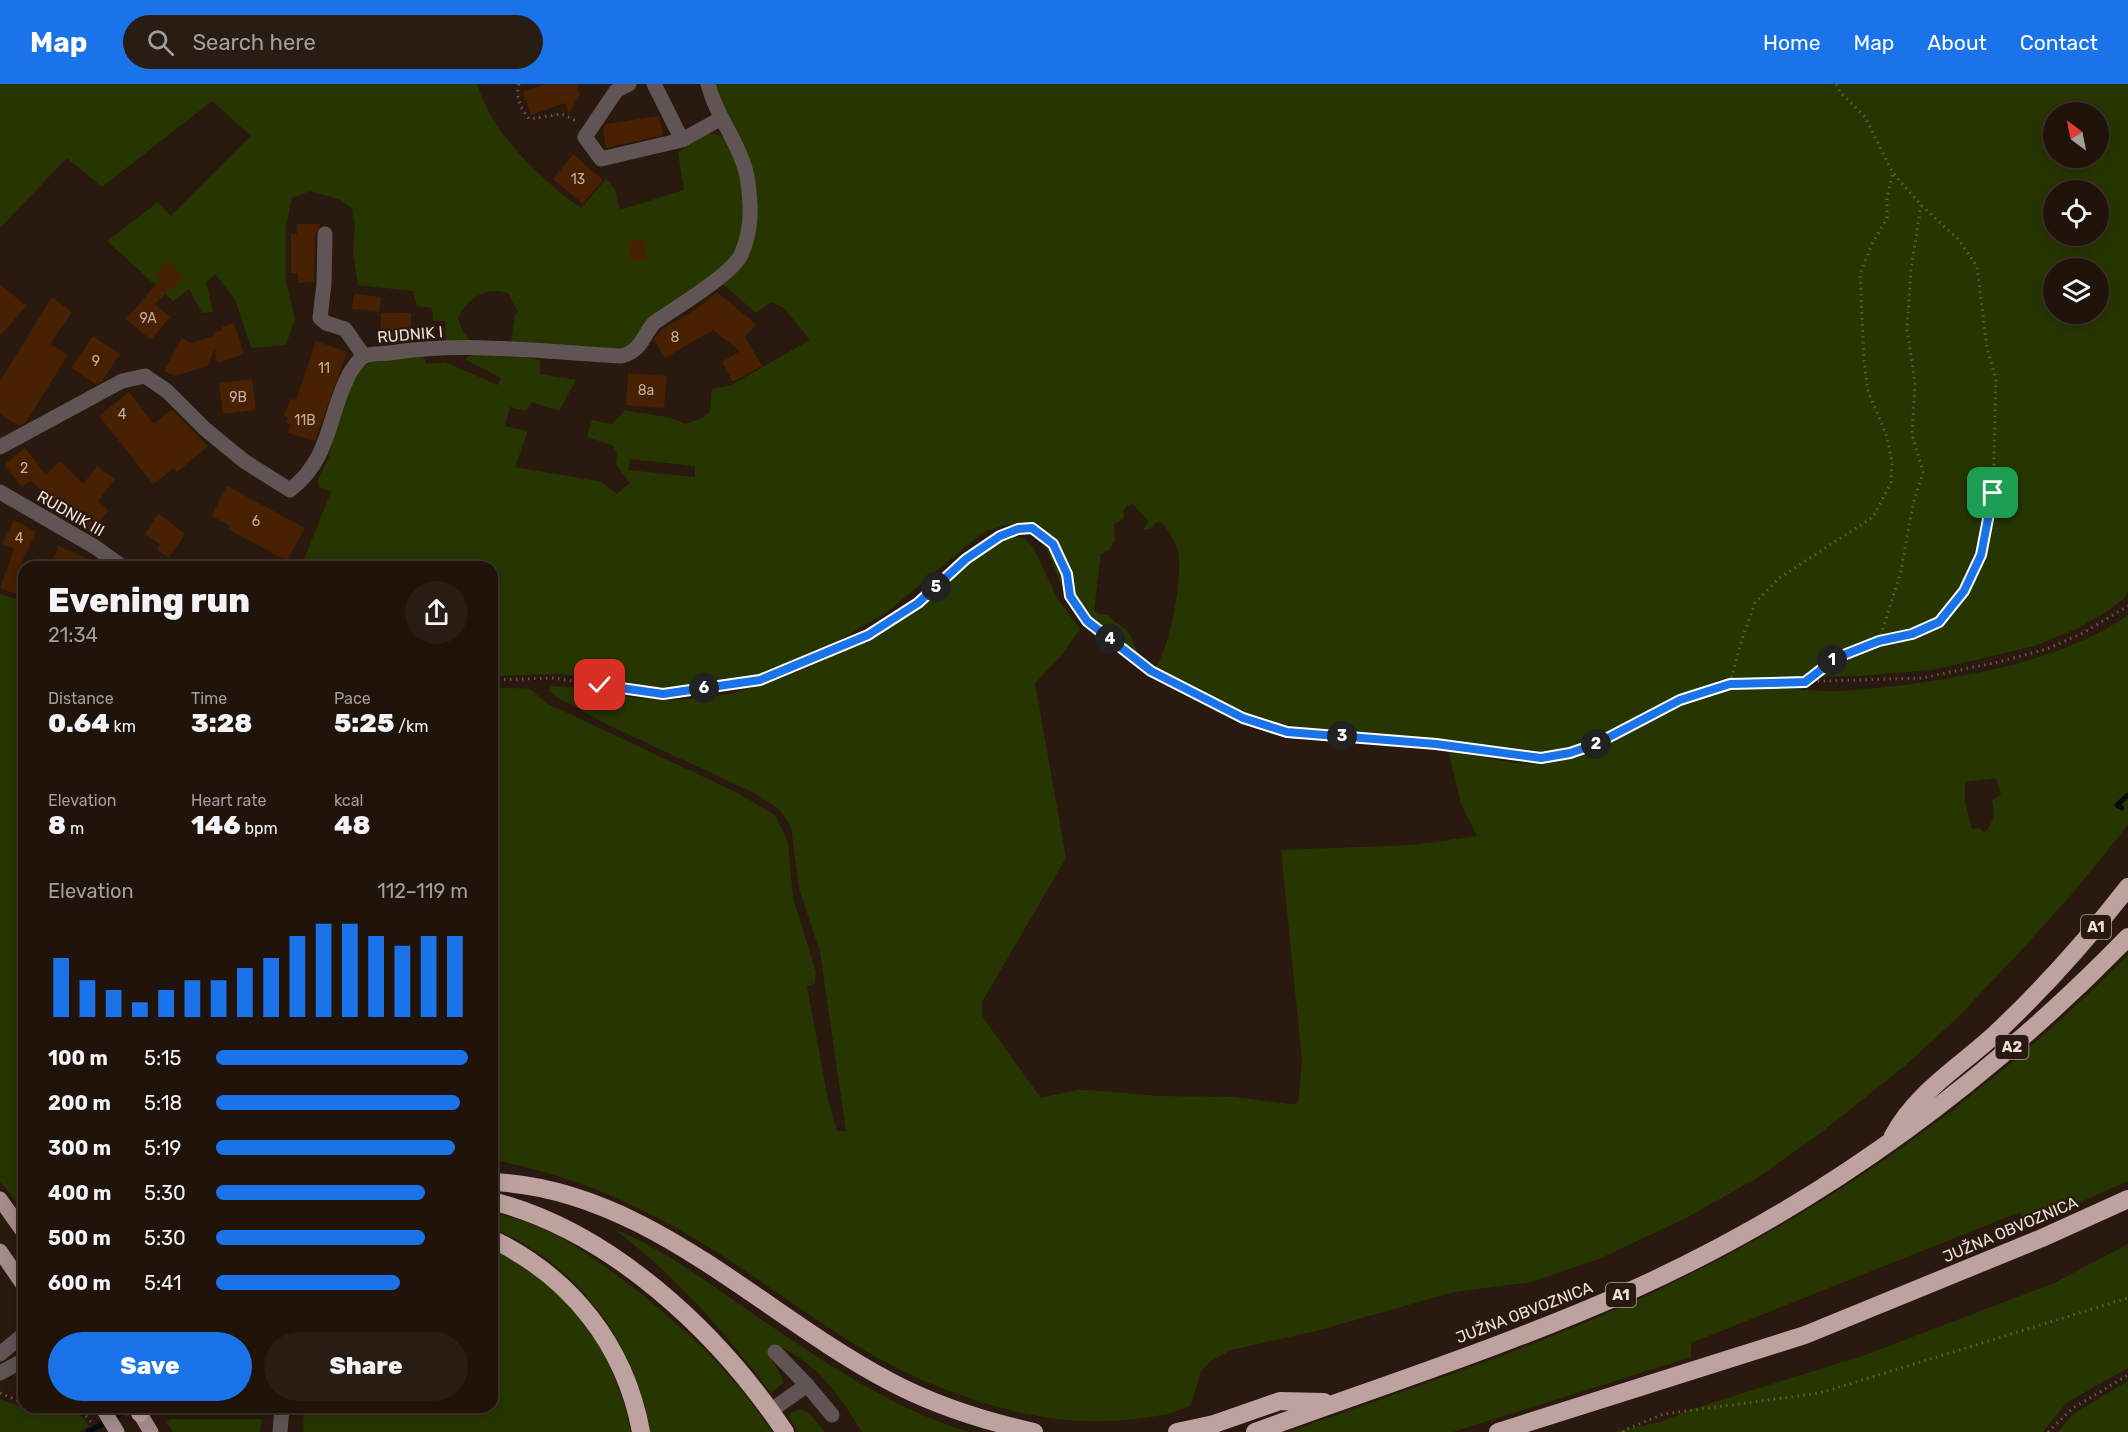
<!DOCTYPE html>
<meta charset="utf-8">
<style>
:root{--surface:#20130a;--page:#281c13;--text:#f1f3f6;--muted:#a29e9c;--line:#3d322b;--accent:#1a73e8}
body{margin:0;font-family:Rubik,sans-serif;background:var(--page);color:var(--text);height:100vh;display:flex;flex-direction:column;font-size:22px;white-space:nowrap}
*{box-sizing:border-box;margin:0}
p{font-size:20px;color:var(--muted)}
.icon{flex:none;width:33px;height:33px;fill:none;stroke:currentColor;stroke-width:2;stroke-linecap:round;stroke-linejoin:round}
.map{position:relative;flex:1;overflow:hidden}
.side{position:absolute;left:18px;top:477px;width:480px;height:852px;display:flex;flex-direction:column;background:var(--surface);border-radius:18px;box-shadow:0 3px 15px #0003,0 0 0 2px var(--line)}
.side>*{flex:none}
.needle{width:39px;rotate:328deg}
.fabs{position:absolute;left:2043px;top:18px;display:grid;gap:12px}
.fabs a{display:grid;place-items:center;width:66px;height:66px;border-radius:50%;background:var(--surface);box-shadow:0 3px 15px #0003,0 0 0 2px var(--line);font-size:30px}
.pin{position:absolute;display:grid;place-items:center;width:51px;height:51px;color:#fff;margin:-26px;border-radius:12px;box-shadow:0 3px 9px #0006}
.km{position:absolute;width:30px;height:30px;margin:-15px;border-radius:50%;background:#222;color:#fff;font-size:16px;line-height:30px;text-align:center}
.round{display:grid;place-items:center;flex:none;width:63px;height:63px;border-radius:32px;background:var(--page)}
.overview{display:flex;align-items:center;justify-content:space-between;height:102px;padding:0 30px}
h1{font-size:33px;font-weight:800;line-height:45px}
.stats{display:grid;grid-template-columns:repeat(3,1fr);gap:9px;height:102px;padding:6px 30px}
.stats div{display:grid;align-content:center}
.stats b{font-size:26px;font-weight:800}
.stats small{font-size:16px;font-weight:400}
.stats p{font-size:16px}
.chart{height:168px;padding:12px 30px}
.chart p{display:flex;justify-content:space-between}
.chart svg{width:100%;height:108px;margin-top:6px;stroke:var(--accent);stroke-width:6}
.cta{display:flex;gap:12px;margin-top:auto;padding:12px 30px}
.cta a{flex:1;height:69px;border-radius:36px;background:var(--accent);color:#fff;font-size:24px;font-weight:800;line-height:69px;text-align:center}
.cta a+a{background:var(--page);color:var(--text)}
ul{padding:0 30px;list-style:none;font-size:20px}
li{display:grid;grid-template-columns:96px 72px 1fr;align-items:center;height:45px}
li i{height:15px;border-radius:8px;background:var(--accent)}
header{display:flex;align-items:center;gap:36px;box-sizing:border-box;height:84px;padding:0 30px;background:var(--accent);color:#fff}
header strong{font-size:28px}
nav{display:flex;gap:33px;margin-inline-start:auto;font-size:21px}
.search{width:420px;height:54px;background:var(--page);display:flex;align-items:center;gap:15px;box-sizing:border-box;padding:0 21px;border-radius:33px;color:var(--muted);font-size:22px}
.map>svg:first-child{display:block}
.green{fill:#273600;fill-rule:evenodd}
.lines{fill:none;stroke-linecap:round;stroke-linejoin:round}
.stream{stroke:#010f10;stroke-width:5}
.building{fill:#482002}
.path{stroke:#66564c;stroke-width:3;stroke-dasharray:1.5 4.5;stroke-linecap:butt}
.minor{stroke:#605554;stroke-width:15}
.major{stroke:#a48c8a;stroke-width:15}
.highway{stroke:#bea2a0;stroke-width:18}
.route-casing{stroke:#fff;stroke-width:12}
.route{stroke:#1a73e8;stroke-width:8}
.labels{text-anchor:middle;stroke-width:4.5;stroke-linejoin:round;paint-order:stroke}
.number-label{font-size:14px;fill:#c2afa2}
.shield{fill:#2a190e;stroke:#b1a49b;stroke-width:1.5}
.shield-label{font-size:15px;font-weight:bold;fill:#ebdfd7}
.street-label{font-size:16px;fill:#ebdfd7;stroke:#2a190e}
</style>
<header>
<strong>Map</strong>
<div class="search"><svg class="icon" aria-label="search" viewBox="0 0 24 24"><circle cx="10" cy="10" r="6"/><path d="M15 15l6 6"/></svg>Search here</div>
<nav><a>Home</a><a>Map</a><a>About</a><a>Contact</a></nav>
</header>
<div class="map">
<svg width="2128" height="1348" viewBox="0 0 2128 1348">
<rect width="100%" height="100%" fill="#2a190e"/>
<path class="green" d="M0 0H477C493 50 539 95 581 124L606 95 615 105 620 126 684 106 678 69C688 62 701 48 714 50 738 52 745 117 745 136 745 144 742 155 738 162 725 190 663 234 638 255L622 265 511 258 515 232 518 228 508 209C485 203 469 213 458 234L462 246 471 258H446L445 237H433L432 224 417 222 413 207 358 201 353 169 355 142 352 125 341 116 310 107 292 114 286 142V198L295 235 286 261 251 264 235 215 215 190 206 198 213 228 202 229 189 205 173 217 107 157 158 118 171 132 251 52 212 17 102 103 67 74 0 144Z
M712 0H2128V506L2125 514 2105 529 2076 545 2035 562 1932 586 1859 592 1725 594 1673 613 1591 658 1550 669 1528 670 1457 657 1305 644 1269 637 1237 628 1207 616 1153 587C1170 568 1183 493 1178 468 1175 457 1168 443 1158 437L1150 445 1143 446 1148 437 1133 420 1127 422 1123 427 1124 434 1114 440 1115 457 1109 466 1101 470 1094 526 1099 530 1109 531C1114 538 1119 540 1125 545 1135 554 1133 567 1144 575L1145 582C1120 568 1094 551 1077 529 1045 489 1054 412 980 451L887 528 833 560 789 580 753 593 683 603 647 604 562 590 492 592V483H301L331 408 319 403 318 395 329 373 344 313 363 283 371 278 423 270 426 280 445 278 498 301 501 294 465 275C476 264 524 273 540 276V290L576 296 559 327 532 318 526 327 510 323 505 342 528 347 515 383 602 398 617 410 630 399 616 381 617 369 612 361 587 353 592 336 612 340 625 326C646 331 666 330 685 340L703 334 710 327 712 305 731 301 810 256 784 224 771 218 756 229 723 200 740 185 750 168 756 134ZM2054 28H2098V74H2054ZM2054 106H2098V152H2054ZM2054 184H2098V230H2054ZM630 375 695 382V393L628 386Z
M1000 452 1024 454 1034 464 1057 514 1080 545 1060 573 1035 599 1066 774 982 918V932L1041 1014 1077 1006H1089L1159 1012 1234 1013 1291 1020 1298 1019 1302 976 1281 766 1412 761 1477 752 1461 720 1448 666C1478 670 1512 683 1542 679 1611 672 1659 618 1723 606 1758 600 1792 606 1827 607 1849 608 1873 604 1895 602 1970 593 2066 575 2128 531V741L2073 809 2016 872 1959 932 1906 981 1818 1051 1757 1094 1686 1134 1601 1174 1532 1198 1454 1208 1320 1246 1231 1266 1211 1277 1201 1287 1191 1321C1169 1333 1137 1335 1112 1337 1027 1342 925 1304 854 1260 800 1226 749 1187 694 1154 652 1130 605 1106 558 1092 536 1085 514 1080 492 1075V603L530 605 546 619 738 709 776 732 788 758 793 814 816 888 815 899 807 902 828 1016 837 1047H846L820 868 799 804 791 743 780 726 756 710 604 639 555 612 548 606 552 602C590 603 626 615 664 616 745 617 824 582 889 537 905 526 921 515 936 502 957 484 974 462 1000 452ZM1996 694 2001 710 1992 717C1996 730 1993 738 1985 749L1979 744 1972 745 1965 717V698Z
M0 510 24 518V1128L0 1097Z
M2128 871V1097L2027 1142 2023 1140 2020 1128 1691 1259V1273L1453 1348H1289C1418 1301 1550 1259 1673 1199 1845 1115 1993 1007 2128 871Z
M492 1128C512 1133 534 1140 553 1149 574 1160 594 1175 614 1189 673 1233 732 1285 772 1348H649C644 1330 640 1312 634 1294 612 1227 557 1171 492 1144Z
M614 1145C660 1163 698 1192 739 1220 809 1268 887 1324 970 1348H862C840 1312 816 1277 775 1261L770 1262 768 1269 782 1293 783 1299 771 1309C725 1248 675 1191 614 1145Z
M2128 1160V1284L2066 1319 2043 1348H1613L1664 1337 1689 1326 1865 1271 2052 1200Z
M492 1165C570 1206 613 1261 631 1348H303L304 1323H492Z
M2128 1297V1348H2058L2073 1330Z
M0 1315 21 1323 76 1328 84 1335 89 1342 79 1348H0Z
M163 1323H247L249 1326 165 1327Z
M800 1325 810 1330 825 1348H798L789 1333 790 1329Z
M171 1335H262L260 1348H173L166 1338Z"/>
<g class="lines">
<path class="stream" d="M2122 724 2117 721 2128 711
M88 1348 133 1323"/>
</g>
<path class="building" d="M546 0H576L580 10 569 30 565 19 531 31 523 8Z
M659 32 663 51 606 64 603 44 606 40Z
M573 70 603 96 583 120 553 95Z
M297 140H320L315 150 314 198 298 199V189H291V150H297Z
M644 155 646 176 631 177 629 156Z
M169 176 184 193 155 220 170 233 151 256 126 235 161 195 155 189Z
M0 200 26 222 0 252Z
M717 208 756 240 745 253 764 285 760 283 733 298 722 278 740 267 713 246 665 274 654 255 661 246 696 225Z
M354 210 381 213 379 228 352 225Z
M52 213 72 228 50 260 68 271 26 338 19 342 0 330V297Z
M381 229H411V257L381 256Z
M234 239 244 270 217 279 215 265 207 282 175 292 164 287 182 254 191 259 214 252 213 249 223 246 222 243Z
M93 252 120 270 102 297 96 300 71 284Z
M316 257 347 268 315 357 288 349 290 340 286 339 288 333 284 332 290 315 296 316Z
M628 289 667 292 664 324 626 321Z
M252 295 256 326 223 330 219 299Z
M129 308 154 340 171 325 208 362 177 388 174 384 153 400 99 332Z
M25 364 46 391 60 377 83 400 97 382 115 395 98 417 109 426 91 448 56 422 31 397 22 403 4 381Z
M227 402 305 444 287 477 228 445 230 442 211 432Z
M158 429 185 450 169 474 157 466 160 460 145 450Z
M14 436 36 448 19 484 24 486V513L0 504 14 465 2 460Z
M59 462 105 483H49Z"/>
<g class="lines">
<path class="path" d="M519 0C515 14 521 24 529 35L562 30 578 38
M1879 557 1901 487 1913 420 1923 388 1912 350 1915 299 1907 245 1911 185 1921 121
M492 596 552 594 663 610 760 596 868 551 918 519 966 475 1000 452 1018 445 1032 444 1053 460 1067 490 1070 512 1087 537 1151 587 1243 634 1287 648 1436 660 1541 674 1570 669 1596 660 1680 616 1730 600 1922 594 1998 578 2047 565 2083 549 2128 522
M1806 597 1836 574 1879 557 1912 550 1939 538 1964 507 1981 471 1993 409 1996 295 1987 264 1977 182 1958 155 1921 121 1893 89 1865 33 1840 8 1836 0
M1730 600 1741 558 1755 519 1779 494 1873 433 1891 399 1892 377 1886 350 1868 307 1864 278 1860 190 1871 162 1887 134V112L1893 89
M0 1309 24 1319
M78 1323 91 1338
M1623 1348 1624 1346 1664 1330 1820 1309 2128 1214
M2048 1348 2073 1324 2128 1291"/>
<path class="minor" d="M629 0 616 7 585 53 601 75 682 56 720 35
M654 0 682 56
M325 150 324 200 320 234 326 239 345 245 364 272
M0 363 122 297 145 292 167 307 205 345 244 377 290 406C333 373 327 329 351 287 354 283 359 275 363 273 369 269 383 270 390 269 466 257 545 268 622 272 643 265 641 254 654 239 675 224 730 192 741 171 748 155 751 138 750 121 749 106 748 90 742 76 732 48 716 31 708 0
M0 408 95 463 123 483
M775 1268 807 1301 832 1331
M0 1270 24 1250
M0 1289 24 1276
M770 1327 807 1301
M280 1348 282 1323"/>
<path class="major" d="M0 1115 24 1149
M0 1167 24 1202
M102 1323 117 1348
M136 1323 151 1348"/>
<path class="highway" d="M1893 1052C1916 1009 1958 984 1993 952 2042 906 2087 856 2128 803
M492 1098C645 1104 760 1229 889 1297 934 1321 984 1337 1034 1348
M492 1117C611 1147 718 1248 785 1348
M492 1155C571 1193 625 1261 641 1348
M139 1323 140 1329
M1177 1348 1214 1340 1280 1317 1324 1318
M1255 1348C1381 1302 1509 1261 1632 1206 1819 1122 1985 1000 2128 853
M1498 1348 1805 1251 2042 1154 2128 1115"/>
</g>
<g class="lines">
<g class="route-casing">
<path id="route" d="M600 601 663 610 760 596 868 551 918 519 966 475 1000 452 1018 445 1032 444 1053 460 1067 490 1070 512 1087 537 1151 587 1243 634 1287 648 1436 660 1541 674 1570 669 1596 660 1680 616 1730 600 1805 598 1836 574 1879 557 1912 550 1939 538 1964 507 1981 471 1993 409"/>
</g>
<use href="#route" class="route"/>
</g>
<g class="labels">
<g class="number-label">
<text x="578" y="100">13</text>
<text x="148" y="239">9A</text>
<text x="675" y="258">8</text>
<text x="96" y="282">9</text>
<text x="324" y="289">11</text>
<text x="646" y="311">8a</text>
<text x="238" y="318">9B</text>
<text x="122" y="335">4</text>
<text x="305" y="341">11B</text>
<text x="24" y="389">2</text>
<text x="256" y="442">6</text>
<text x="19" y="459">4</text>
</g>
<g class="shield">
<rect x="2081" y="831" width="30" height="24" rx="4.5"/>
<rect x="1995.5" y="951" width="33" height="24" rx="4.5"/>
<rect x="1606" y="1199" width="30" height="24" rx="4.5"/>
</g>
<g class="shield-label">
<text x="2096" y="848">A1</text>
<text x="2012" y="968">A2</text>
<text x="1621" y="1216">A1</text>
</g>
<g class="street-label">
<text transform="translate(410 250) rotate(-5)" y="6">RUDNIK I</text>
<text transform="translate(71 429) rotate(30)" y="6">RUDNIK III</text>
<text transform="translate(2010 1145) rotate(-23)" y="6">JUŽNA OBVOZNICA</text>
<text transform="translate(1524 1228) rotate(-21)" y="6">JUŽNA OBVOZNICA</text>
</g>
</g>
</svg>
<div class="fabs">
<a><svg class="needle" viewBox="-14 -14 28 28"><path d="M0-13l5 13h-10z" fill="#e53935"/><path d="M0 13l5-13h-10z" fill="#a29e9c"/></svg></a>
<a><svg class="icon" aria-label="locate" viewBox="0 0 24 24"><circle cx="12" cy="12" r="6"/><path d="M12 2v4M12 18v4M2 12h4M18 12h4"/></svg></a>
<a><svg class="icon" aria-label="layers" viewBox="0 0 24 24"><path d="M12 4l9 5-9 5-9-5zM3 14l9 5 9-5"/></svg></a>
</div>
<div class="pin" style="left:1993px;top:409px;background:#1e9e55"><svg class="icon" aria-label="arrive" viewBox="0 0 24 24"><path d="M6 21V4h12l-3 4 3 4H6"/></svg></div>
<div class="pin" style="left:600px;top:601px;background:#d93025"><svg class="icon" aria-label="check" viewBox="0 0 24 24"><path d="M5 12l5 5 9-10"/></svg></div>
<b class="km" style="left:1832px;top:576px">1</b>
<b class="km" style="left:1596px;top:660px">2</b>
<b class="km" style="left:1342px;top:652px">3</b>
<b class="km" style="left:1110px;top:555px">4</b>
<b class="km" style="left:936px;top:503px">5</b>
<b class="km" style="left:704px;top:604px">6</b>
<section class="side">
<div class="overview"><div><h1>Evening run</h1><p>21:34</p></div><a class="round"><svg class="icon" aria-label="share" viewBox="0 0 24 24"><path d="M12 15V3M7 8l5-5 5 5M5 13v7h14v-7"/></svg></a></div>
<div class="stats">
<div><p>Distance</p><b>0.64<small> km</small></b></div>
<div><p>Time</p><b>3:28</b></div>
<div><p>Pace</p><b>5:25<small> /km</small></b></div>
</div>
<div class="stats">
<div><p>Elevation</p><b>8<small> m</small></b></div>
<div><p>Heart rate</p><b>146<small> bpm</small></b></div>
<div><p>kcal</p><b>48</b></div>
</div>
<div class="chart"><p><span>Elevation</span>112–119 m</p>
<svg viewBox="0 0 160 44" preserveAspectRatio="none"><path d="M5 44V20M15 44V29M25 44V33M35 44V38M45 44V33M55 44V29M65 44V29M75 44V24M85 44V20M95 44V11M105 44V6M115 44V6M125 44V11M135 44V15M145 44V11M155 44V11"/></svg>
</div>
<ul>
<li><b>100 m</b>5:15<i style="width:100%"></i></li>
<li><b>200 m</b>5:18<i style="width:97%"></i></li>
<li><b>300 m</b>5:19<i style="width:95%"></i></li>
<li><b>400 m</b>5:30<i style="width:83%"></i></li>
<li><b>500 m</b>5:30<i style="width:83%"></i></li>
<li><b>600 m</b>5:41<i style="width:73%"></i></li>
</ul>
<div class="cta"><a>Save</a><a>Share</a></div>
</section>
</div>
